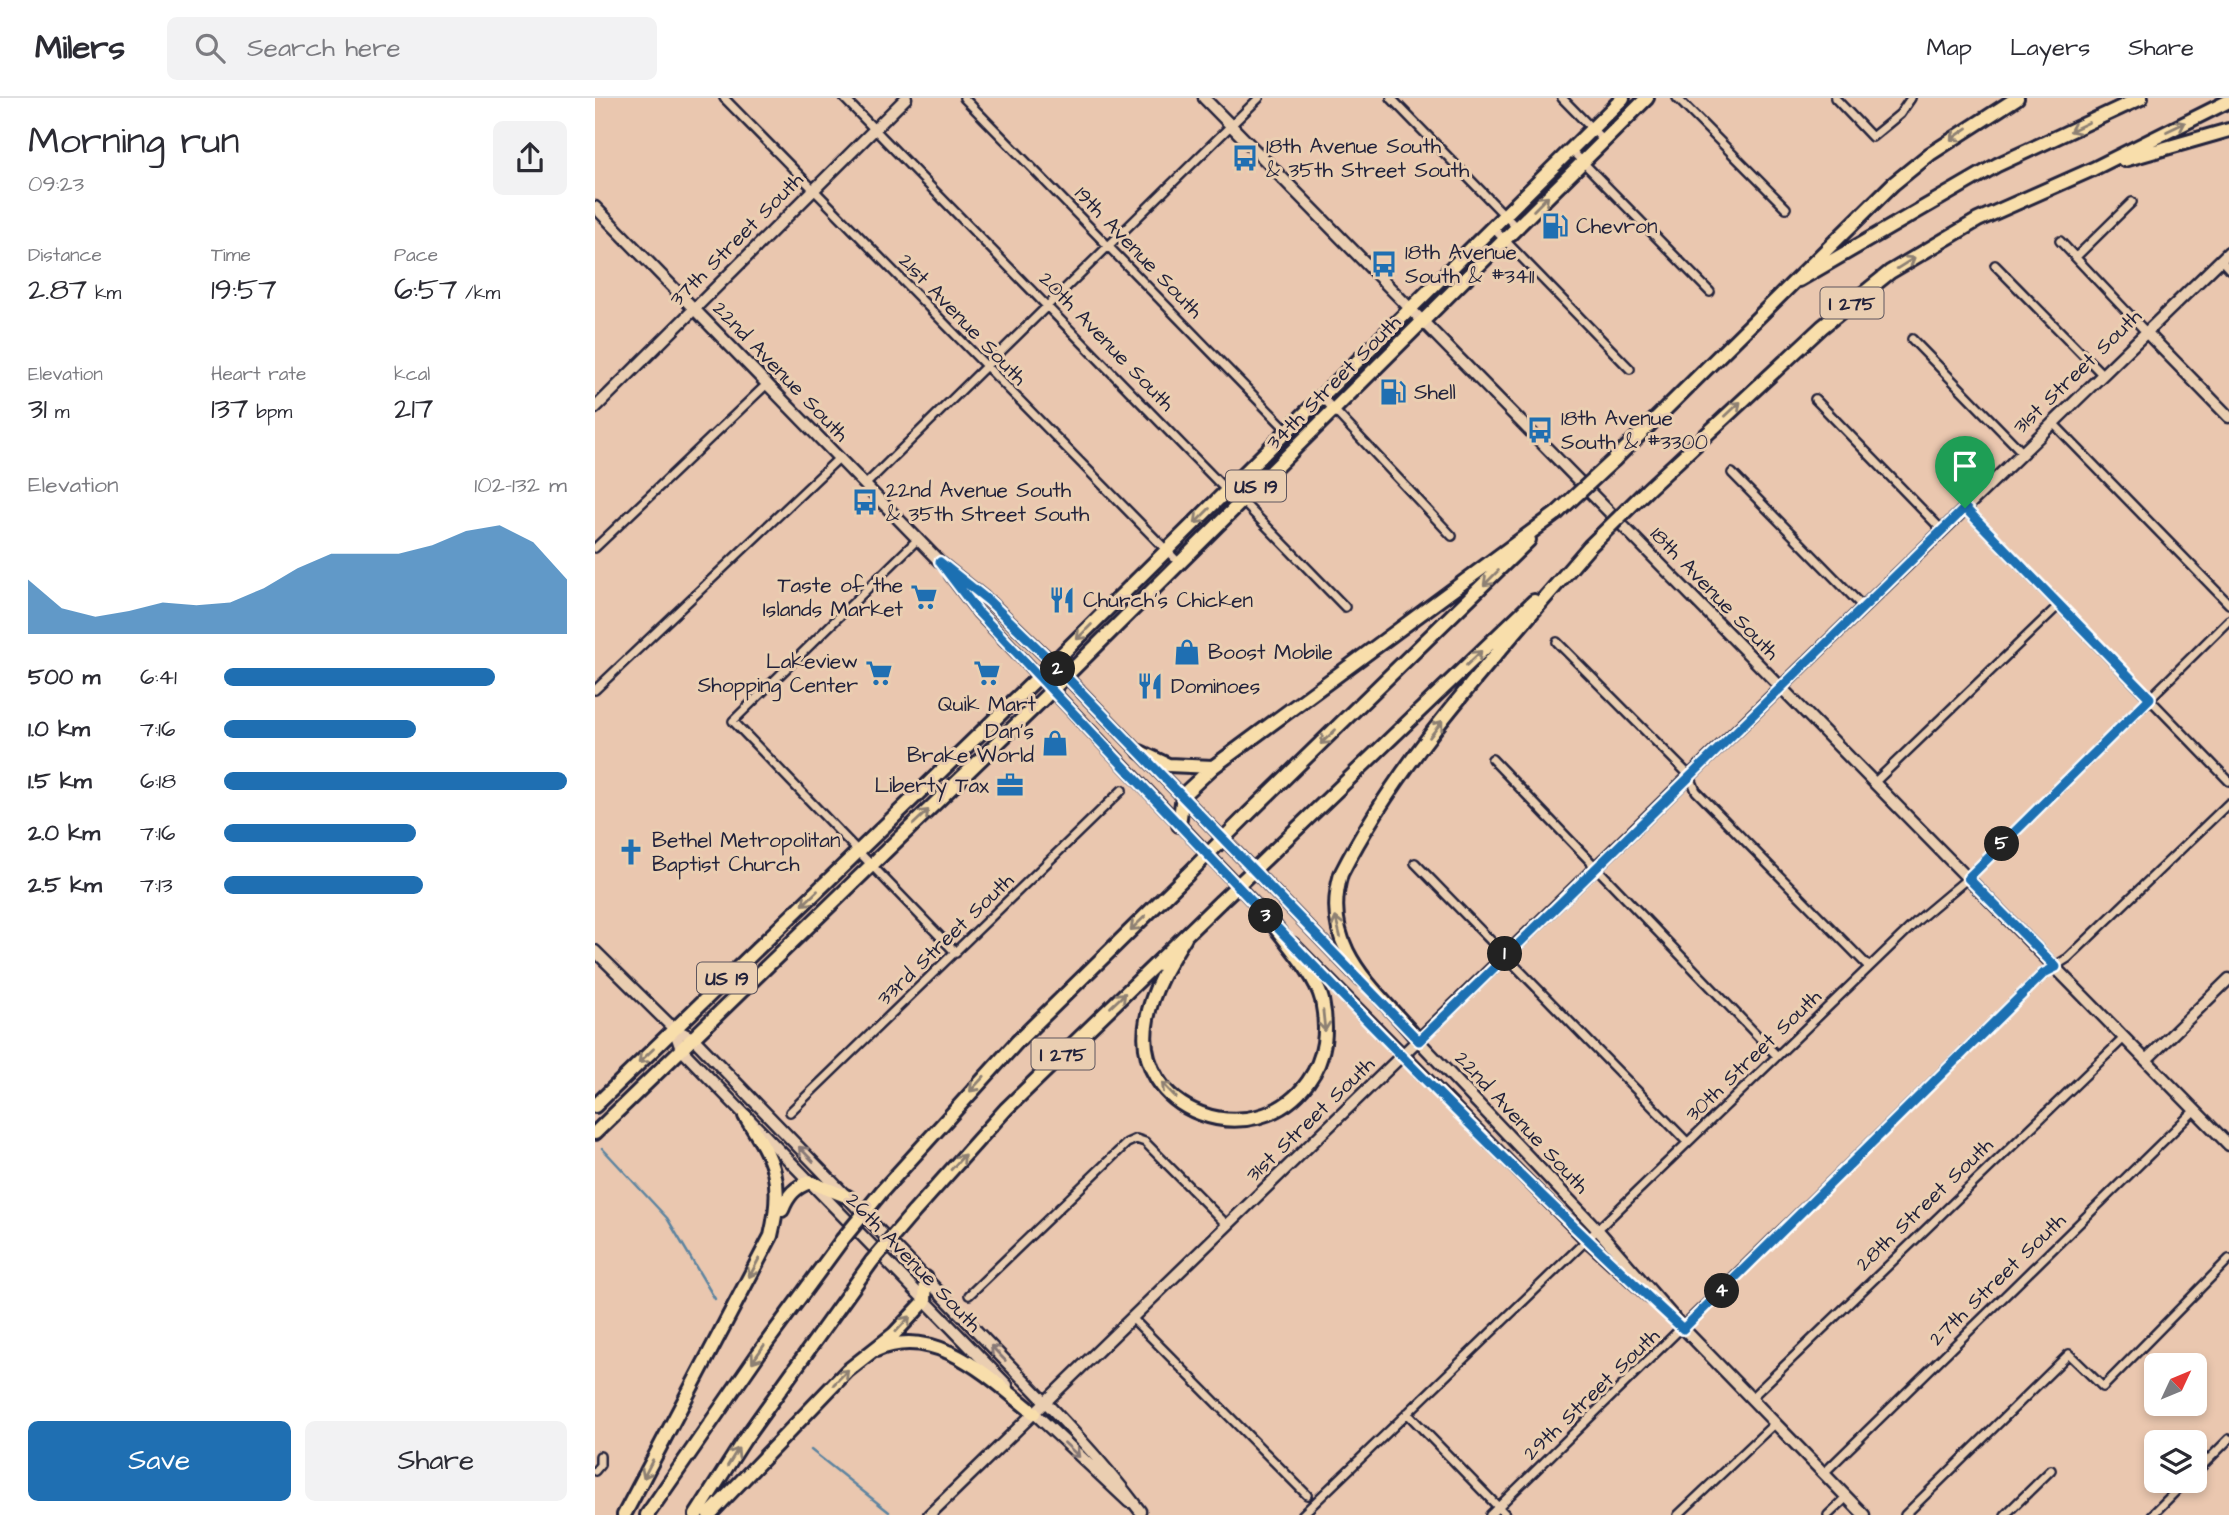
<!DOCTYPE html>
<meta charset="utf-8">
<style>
:root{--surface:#fff;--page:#f2f2f3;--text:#2b2b33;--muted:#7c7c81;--line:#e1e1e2;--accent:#1f6fb2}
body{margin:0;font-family:"Architects Daughter",sans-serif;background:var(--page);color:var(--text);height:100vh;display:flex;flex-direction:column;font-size:26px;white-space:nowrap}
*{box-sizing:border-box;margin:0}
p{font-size:23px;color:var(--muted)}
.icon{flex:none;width:38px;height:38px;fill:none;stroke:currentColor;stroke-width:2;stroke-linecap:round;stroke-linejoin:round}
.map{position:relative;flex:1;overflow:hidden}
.sheet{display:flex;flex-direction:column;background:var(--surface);width:595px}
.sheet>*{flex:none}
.needle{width:46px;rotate:46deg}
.fabs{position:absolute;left:1549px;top:1255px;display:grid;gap:14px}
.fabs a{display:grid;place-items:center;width:63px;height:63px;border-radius:10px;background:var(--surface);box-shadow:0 4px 10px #0003;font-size:35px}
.pin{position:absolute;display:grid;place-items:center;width:60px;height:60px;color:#fff;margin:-72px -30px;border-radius:50% 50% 50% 0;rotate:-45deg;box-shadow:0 0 7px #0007}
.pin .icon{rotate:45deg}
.km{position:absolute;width:35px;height:35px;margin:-18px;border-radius:50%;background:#222;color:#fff;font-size:19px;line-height:35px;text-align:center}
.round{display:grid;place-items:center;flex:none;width:74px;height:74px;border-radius:10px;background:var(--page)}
.head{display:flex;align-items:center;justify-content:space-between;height:119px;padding:0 28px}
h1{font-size:38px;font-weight:600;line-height:52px}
.stats{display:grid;grid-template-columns:repeat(3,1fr);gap:10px;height:119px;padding:7px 28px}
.stats div{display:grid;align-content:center}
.stats b{font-size:30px;font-weight:600}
.stats small{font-size:19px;font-weight:400}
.stats p{font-size:19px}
.chart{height:196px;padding:14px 28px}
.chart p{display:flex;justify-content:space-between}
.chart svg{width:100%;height:126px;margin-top:7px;fill:var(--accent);opacity:.7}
.action{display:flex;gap:14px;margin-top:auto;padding:14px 28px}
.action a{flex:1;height:80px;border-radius:10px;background:var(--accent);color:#fff;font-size:28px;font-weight:600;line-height:80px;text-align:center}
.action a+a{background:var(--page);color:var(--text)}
ul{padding:0 28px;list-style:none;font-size:23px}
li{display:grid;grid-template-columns:112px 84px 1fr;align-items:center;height:52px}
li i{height:18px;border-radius:9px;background:var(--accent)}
header{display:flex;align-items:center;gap:42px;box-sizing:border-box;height:98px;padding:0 35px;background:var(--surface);border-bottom:2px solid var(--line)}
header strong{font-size:33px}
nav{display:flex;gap:38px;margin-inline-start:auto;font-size:24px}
.search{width:490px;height:63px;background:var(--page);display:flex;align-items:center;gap:18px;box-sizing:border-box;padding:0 24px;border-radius:10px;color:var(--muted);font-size:26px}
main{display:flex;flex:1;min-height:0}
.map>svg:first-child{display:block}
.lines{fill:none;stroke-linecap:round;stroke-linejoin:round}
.stream{stroke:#5d84a0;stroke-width:2.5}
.street-casing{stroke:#22223b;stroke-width:12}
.secondary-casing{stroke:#22223b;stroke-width:15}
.highway-casing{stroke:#22223b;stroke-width:18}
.street{stroke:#eaceb1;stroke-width:7}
.secondary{stroke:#eaceb1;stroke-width:10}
.highway{stroke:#f8deab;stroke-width:12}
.highway-bridge-casing{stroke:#22223b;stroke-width:18;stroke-linecap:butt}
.highway-bridge{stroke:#f8deab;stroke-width:12}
.oneway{stroke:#8d8073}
.oneway2{stroke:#867876}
.route-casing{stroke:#fff;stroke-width:14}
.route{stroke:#1f6fb2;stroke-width:9}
.labels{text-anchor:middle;stroke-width:6;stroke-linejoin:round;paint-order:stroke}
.shield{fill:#eaceb1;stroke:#5e565e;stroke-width:2}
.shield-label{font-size:19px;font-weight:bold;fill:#22223b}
.poi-label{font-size:21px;fill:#22223b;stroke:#eaceb1;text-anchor:start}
.street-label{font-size:21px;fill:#22223b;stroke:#eaceb1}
</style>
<header>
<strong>Milers</strong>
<div class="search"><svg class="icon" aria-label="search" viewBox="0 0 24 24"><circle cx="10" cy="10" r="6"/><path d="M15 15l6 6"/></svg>Search here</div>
<nav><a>Map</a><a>Layers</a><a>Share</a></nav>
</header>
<main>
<section class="sheet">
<div class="head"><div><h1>Morning run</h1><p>09:23</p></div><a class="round"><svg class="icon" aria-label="share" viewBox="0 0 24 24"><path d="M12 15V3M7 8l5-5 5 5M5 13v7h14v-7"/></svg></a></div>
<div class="stats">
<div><p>Distance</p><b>2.87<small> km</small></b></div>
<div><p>Time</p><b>19:57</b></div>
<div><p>Pace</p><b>6:57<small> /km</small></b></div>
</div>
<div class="stats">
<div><p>Elevation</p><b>31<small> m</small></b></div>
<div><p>Heart rate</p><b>137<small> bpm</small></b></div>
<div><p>kcal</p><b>217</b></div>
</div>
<div class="chart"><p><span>Elevation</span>102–132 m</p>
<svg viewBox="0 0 160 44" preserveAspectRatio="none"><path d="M0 44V25L10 35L20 38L30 36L40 33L50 34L60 33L70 28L80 21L90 16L100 16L110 16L120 13L130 8L140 6L150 12L160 25V44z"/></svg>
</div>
<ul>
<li><b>500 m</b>6:41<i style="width:79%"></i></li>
<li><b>1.0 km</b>7:16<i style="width:56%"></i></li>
<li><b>1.5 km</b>6:18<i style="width:100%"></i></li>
<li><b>2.0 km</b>7:16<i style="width:56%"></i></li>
<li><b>2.5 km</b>7:13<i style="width:58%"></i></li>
</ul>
<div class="action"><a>Save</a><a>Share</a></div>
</section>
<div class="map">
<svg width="1634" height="1417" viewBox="0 0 1634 1417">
<rect width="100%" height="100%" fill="#eac7af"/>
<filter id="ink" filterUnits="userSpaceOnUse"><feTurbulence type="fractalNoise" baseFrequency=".0143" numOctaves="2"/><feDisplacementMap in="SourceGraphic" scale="14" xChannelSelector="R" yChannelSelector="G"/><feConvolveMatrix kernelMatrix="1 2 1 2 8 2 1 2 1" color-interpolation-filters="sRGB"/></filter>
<g filter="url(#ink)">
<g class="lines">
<path class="stream" d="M7 1050 72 1120 120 1201
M216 1352 294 1414"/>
<g class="street-casing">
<path id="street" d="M129 0 583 464
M249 0 632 393 646 402 750 509
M369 0 693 333
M796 0 921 129
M967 0 1009 43
M1082 0 1191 110
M1240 0 1277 39 1305 16 1316 0
M976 52 1115 194
M897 129 1035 271
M1465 143 1551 234
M1481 159 1537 104
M1626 162 1634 171
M1400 167 1507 276
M1317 241 1427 354
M727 299 857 438
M1220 301 1347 432
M1457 324 1634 506
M1137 375 1268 509
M270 387 664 0
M1370 410 1634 683
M323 441 138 623 361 855
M0 450 172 286
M962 544 1095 678 1101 693 1274 869
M0 592 244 360
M897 661 1182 958
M1279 685 1464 507
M820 765 1092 1044
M195 1014 527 692
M374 1197 532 1045 541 1041 550 1044 632 1127
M537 1220 712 1397
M1156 1300 1529 940
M812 1315 911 1417
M0 1373 5 1367V1358
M1229 1375 1600 1012
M1600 1375 1634 1341
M707 1417 1323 822 1373 780 1634 522
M895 1417 1449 875 1473 860 1634 705
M1083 1417 1180 1325
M1233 1417 1252 1399
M1310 1417 1474 1256 1508 1289 1634 1161
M1410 1417 1456 1372
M1557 1417 1592 1382"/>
</g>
<g class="secondary-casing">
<path id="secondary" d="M609 0 1634 1047
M0 109 345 464 394 503 458 565 765 882
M1551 234 1634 319
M0 310 311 0
M355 477 383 514 680 827
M698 845 991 1142 1055 1200
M0 853 79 931 98 940C190 1034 282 1129 374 1225 432 1286 494 1345 545 1413
M79 931 86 951 412 1287
M819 938 1002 1131 1089 1231 1269 1417
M1551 962 1634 881
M435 1311 534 1404
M334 1417 1634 154"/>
</g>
<g class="highway-casing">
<path id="highway" d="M1529 62 1634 32
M1204 182 1402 67 1546 0
M1019 362 1298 86 1335 56 1422 0
M1052 392 1227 229 1295 174 1383 122 1498 71 1634 3
M545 654 573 667 618 669
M653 716 934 442
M584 727 588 697 618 669 962 415
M662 769 939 503
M590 839C574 865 558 890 552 921 534 1014 659 1059 713 984 731 959 733 932 727 902 721 877 690 843 675 822
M824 943C780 890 724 851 746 776 808 654 906 552 994 449
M0 1008 458 565 1028 0
M0 1035 449 600 1052 0
M288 1092 422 944 592 777
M187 1112C193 1097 200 1089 215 1084L253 1099
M318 1115 411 1011 625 804
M281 1252C342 1225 396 1281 439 1315
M29 1417 176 1138C189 1082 180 1064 150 1018
M52 1417 164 1255 247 1142
M101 1417 149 1342 277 1163
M114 1417 252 1273 299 1236 330 1203 331 1180"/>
</g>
<use href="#street" class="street"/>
<use href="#secondary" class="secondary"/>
<use href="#highway" class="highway"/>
<g class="highway-bridge-casing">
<path id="highway-bridge" d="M962 415 1019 362
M994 449 1052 392
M592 777 653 716
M625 804 662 769
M247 1142 288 1092
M277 1163 318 1115"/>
</g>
<use href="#highway-bridge" class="highway-bridge"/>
</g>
<defs><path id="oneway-shaft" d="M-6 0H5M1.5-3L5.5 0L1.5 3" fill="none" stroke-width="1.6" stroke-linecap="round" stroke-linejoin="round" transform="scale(1.75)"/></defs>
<g class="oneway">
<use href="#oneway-shaft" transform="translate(1484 29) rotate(155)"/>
<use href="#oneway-shaft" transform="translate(1581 29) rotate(-26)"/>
<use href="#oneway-shaft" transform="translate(1364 36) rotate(145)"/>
<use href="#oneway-shaft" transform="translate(946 105) rotate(-45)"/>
<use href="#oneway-shaft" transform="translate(1311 165) rotate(-32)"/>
<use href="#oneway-shaft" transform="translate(1138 311) rotate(-43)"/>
<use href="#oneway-shaft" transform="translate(607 418) rotate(135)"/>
<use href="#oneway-shaft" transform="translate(896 480) rotate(135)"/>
<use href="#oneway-shaft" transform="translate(489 534) rotate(135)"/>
<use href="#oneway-shaft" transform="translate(879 560) rotate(-44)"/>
<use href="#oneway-shaft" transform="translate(841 631) rotate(-52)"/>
<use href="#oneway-shaft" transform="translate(733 639) rotate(136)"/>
<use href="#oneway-shaft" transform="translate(326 719) rotate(-44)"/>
<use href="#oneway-shaft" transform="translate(215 800) rotate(136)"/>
<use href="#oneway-shaft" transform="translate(543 825) rotate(136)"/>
<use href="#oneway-shaft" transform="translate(743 829) rotate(-104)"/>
<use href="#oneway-shaft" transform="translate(523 902) rotate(-44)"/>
<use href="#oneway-shaft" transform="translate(729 923) rotate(84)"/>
<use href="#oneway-shaft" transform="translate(51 958) rotate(136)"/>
<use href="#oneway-shaft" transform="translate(382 986) rotate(133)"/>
<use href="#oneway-shaft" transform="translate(574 992) rotate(-134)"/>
<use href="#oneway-shaft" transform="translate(363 1064) rotate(-48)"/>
<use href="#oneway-shaft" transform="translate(159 1170) rotate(118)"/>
<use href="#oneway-shaft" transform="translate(308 1226) rotate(-47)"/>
<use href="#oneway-shaft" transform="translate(163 1256) rotate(125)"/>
<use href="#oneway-shaft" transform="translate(246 1279) rotate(-45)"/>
<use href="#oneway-shaft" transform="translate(138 1359) rotate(-58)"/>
<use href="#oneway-shaft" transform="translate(53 1371) rotate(117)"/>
</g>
<g class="oneway2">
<use href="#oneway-shaft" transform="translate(211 1056) rotate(-134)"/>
<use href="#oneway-shaft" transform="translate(403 1255) rotate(-134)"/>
<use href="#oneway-shaft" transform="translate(477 1352) rotate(44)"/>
</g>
</g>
<g class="lines" filter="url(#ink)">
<g class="route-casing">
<path id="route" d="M1370 410 1555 600 1373 780 1461 869 1449 875 1088 1231C842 1005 613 757 383 514L345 464 394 503 458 565 824 943Z"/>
</g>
<use href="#route" class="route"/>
</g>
<defs>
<g id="bus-bare" transform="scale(2.1)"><path d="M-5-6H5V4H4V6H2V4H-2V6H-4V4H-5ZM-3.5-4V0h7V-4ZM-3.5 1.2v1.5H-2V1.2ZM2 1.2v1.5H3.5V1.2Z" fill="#1f6fb2" stroke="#eaceb1" stroke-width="2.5" paint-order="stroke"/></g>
<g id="fuel-bare" transform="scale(2.1)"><path d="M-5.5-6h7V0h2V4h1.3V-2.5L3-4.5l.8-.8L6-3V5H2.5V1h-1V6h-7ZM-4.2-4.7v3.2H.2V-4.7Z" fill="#1f6fb2" stroke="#eaceb1" stroke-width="2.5" paint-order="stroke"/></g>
<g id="supermarket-bare" transform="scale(2.1)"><path d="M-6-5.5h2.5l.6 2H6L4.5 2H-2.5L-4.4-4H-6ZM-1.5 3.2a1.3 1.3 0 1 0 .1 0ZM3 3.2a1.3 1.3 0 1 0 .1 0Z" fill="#1f6fb2" stroke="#eaceb1" stroke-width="2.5" paint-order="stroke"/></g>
<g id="restaurant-bare" transform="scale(2.1)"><path d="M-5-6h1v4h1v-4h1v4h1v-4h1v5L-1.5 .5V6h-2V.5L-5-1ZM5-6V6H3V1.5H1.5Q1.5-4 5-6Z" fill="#1f6fb2" stroke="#eaceb1" stroke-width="2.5" paint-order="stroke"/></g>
<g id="shop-bare" transform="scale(2.1)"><path d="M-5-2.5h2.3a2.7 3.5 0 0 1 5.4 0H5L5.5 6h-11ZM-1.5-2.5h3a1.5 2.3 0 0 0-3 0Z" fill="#1f6fb2" stroke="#eaceb1" stroke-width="2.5" paint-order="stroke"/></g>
<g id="office-bare" transform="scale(2.1)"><path d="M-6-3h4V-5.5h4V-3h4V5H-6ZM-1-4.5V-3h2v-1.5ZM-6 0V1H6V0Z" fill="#1f6fb2" stroke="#eaceb1" stroke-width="2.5" paint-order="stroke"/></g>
<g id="church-bare" transform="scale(2.1)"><path d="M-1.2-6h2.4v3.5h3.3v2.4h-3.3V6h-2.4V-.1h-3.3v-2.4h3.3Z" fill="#1f6fb2" stroke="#eaceb1" stroke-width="2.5" paint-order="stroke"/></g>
</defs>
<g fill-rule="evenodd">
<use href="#bus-bare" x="650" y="60"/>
<use href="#fuel-bare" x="960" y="128"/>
<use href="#bus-bare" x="789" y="166"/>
<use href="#fuel-bare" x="798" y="294"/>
<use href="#bus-bare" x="945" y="332"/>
<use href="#bus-bare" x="270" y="404"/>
<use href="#supermarket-bare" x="329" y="499"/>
<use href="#restaurant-bare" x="467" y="502"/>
<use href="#shop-bare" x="592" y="554"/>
<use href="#supermarket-bare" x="284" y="575"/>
<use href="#supermarket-bare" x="392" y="575"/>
<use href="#restaurant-bare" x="555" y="588"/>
<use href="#shop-bare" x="460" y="645"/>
<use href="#office-bare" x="415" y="687"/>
<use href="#church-bare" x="36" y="754"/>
</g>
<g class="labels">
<g class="shield">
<rect x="1225.5" y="189.5" width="63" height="31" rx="5"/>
<rect x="631" y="372.5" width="60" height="31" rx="5"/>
<rect x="102" y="864.5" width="60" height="31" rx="5"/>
<rect x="436.5" y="940.5" width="63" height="31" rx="5"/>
</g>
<g class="shield-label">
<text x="1257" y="212">I 275</text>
<text x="661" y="395">US 19</text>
<text x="132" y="887">US 19</text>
<text x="468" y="963">I 275</text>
</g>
<g class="poi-label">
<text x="671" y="55">18th Avenue South<tspan x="671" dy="24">&amp; 35th Street South</tspan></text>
<text x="981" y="135">Chevron</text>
<text x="810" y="161">18th Avenue<tspan x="810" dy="24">South &amp; #3411</tspan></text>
<text x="819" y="301">Shell</text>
<text x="966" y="327">18th Avenue<tspan x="966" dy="24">South &amp; #3300</tspan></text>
<text x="291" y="399">22nd Avenue South<tspan x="291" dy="24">&amp; 35th Street South</tspan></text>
<text x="308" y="494" text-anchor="end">Taste of the<tspan x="308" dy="24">Islands Market</tspan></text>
<text x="488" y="509">Church's Chicken</text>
<text x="613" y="561">Boost Mobile</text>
<text x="263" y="570" text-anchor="end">Lakeview<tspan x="263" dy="24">Shopping Center</tspan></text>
<text x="576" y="595">Dominoes</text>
<text x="392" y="613" text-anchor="middle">Quik Mart</text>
<text x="439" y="640" text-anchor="end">Dan's<tspan x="439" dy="24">Brake World</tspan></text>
<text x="394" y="694" text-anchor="end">Liberty Tax</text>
<text x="57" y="749">Bethel Metropolitan<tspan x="57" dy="24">Baptist Church</tspan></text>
</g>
<g class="street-label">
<text transform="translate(141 141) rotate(-45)" y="7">37th Street South</text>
<text transform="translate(544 154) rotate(46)" y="7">19th Avenue South</text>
<text transform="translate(368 221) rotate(46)" y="7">21st Avenue South</text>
<text transform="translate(512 243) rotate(46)" y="7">20th Avenue South</text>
<text transform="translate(186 273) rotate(46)" y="7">22nd Avenue South</text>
<text transform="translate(1482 273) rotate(-44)" y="7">31st Street South</text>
<text transform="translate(738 284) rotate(-45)" y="7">34th Street South</text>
<text transform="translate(1120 495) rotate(46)" y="7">18th Avenue South</text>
<text transform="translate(350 841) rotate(-44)" y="7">33rd Street South</text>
<text transform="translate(1158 957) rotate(-44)" y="7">30th Street South</text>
<text transform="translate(715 1021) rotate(-44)" y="7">31st Street South</text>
<text transform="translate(927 1024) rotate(47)" y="7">22nd Avenue South</text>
<text transform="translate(1329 1106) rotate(-44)" y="7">28th Street South</text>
<text transform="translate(319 1164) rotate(46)" y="7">26th Avenue South</text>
<text transform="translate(1402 1181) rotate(-44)" y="7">27th Street South</text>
<text transform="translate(996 1296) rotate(-44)" y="7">29th Street South</text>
</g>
</g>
</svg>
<div class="fabs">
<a><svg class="needle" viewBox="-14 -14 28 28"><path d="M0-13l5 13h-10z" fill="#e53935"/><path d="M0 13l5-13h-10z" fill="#7c7c81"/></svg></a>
<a><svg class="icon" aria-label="layers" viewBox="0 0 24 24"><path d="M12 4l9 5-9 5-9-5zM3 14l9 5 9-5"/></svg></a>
</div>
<div class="pin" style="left:1370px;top:410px;background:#1e9e55"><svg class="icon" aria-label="arrive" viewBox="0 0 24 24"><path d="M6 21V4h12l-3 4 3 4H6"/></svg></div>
<b class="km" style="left:910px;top:856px">1</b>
<b class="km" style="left:463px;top:571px">2</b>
<b class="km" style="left:671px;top:818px">3</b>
<b class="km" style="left:1127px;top:1193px">4</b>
<b class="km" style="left:1407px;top:746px">5</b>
</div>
</main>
